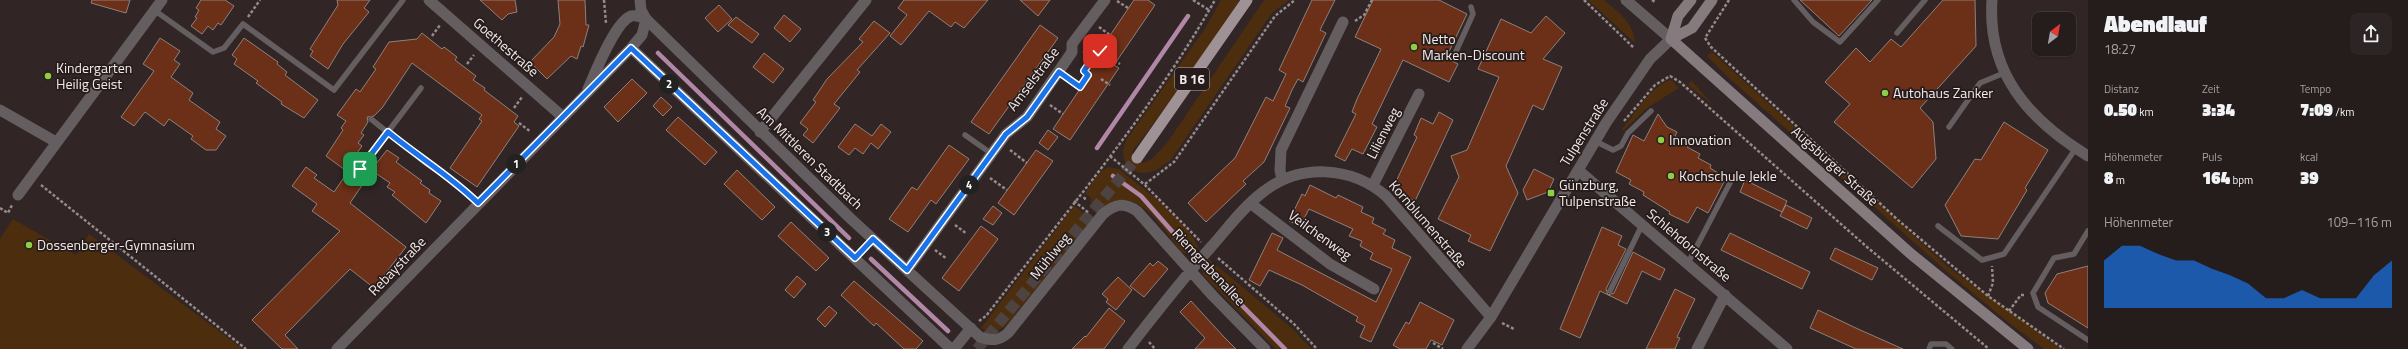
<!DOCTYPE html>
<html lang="de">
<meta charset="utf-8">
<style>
:root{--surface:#251c1c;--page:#2d2525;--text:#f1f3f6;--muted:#a3a1a3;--line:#423a3b;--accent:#1a73e8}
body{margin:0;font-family:"Titillium Web",sans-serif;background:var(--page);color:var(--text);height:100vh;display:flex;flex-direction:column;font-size:15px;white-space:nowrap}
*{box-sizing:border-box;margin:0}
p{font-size:13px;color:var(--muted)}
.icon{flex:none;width:22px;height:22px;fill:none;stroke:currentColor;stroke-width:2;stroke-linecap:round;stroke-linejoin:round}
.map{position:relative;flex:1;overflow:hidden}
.drawer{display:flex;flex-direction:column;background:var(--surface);width:320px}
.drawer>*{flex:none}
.needle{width:26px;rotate:31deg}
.tools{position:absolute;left:2032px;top:12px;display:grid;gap:8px}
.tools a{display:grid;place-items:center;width:44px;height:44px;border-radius:8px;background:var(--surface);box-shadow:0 1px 3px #0004,0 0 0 1px var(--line);font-size:20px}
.pin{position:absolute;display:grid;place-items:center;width:34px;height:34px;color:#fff;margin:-17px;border-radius:8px;box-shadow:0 2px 6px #0006}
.km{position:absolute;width:20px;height:20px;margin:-10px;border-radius:50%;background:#222;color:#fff;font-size:11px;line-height:20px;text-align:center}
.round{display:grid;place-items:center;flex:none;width:42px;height:42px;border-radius:8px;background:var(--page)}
.headline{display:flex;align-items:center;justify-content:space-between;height:68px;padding:0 16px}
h1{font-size:22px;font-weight:800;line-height:30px}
.metrics{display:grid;grid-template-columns:repeat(3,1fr);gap:6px;height:68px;padding:4px 16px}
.metrics div{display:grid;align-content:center}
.metrics b{font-size:17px;font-weight:800}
.metrics small{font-size:11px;font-weight:400}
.metrics p{font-size:11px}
.chart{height:112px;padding:8px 16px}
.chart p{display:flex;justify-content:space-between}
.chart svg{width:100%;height:72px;margin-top:4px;fill:var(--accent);opacity:.7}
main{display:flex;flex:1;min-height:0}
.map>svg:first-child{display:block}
.green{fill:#4c2e0e}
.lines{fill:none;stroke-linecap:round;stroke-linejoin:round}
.stream{stroke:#b087a6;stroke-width:4.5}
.building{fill:#6c2f17;stroke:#8e817c}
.primary-tunnel{stroke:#4e4343;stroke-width:11;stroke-dasharray:11 5.5;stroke-linecap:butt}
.path{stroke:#958b8b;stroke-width:2.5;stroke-dasharray:3 2;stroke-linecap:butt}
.service{stroke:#645e60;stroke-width:5.5}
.minor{stroke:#645e60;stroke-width:11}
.tertiary{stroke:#645e60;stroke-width:11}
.secondary{stroke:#857b7e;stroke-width:11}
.primary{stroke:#9e9296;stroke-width:11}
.route-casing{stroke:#fff;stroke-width:8}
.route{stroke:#1a73e8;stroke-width:5}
.poi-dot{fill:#8dce45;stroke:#271c1c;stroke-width:1.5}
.labels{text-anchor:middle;stroke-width:3.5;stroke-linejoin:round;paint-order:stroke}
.shield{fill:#271c1c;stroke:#b5acac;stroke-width:1}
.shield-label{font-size:13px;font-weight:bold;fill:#f2eaea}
.poi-label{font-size:14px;fill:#f2eaea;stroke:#271c1c;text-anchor:start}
.street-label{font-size:14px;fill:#f2eaea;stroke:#271c1c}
</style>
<main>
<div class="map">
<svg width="2088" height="349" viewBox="0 0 2088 349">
<rect width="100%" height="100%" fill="#312525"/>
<path class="green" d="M1221 0H1240L1181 87 1132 152 1143 163 1152 159 1167 143 1264 0H1289L1272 13 1170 161C1164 164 1157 171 1151 172 1127 177 1117 158 1127 139L1204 30Z
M1588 0H1604C1618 12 1634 23 1635 43Z
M1712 52 1947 266 2061 349H2044L2009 323 1944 269 1728 77 1707 56Z
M1671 80 1679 88 1647 108 1623 131 1622 129C1633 116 1654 82 1671 80Z
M1691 80 1713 105 1688 85Z
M1109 167 1119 169C1141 187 1187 221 1198 247L1196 252 1188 254 1182 252C1158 224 1135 177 1096 213L1090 208 1091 198 1085 193 1101 171Z
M1074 206 1092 219 1006 326C996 332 991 333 981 328Z
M13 219 76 255 89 234 243 349H0V239Z
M1209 259 1294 330 1311 349H1276L1203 275 1202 271Z"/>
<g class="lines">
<path class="stream" d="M658 53 849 238
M1097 148 1188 16
M1113 176 1141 196 1185 246
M871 259 948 331
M1214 277 1285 349"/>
</g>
<path class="building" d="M92 0H130L126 13 91 3Z
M201 0H225L234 6 221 25 218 23 213 30 208 26 202 34 191 26 197 18 195 17 199 10 196 8Z
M337 0H370L364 8 369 12 343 44 328 69 310 56 313 51 310 49 338 5Z
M480 0H515L517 12 508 14 502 20Z
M558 0H585L586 25H589L583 47 581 46 577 59 571 56 547 79 530 62 554 37 560 24Z
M904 0H988L964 28 955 22 951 27 929 11 901 45 890 36 907 15 898 8Z
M1020 0H1050L1038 16Z
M1134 0H1148L1155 5 1114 65 1119 68 1070 140 1053 129 1090 74 1086 71Z
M1312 0H1335L1320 30 1326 33 1303 82 1298 79 1292 90 1285 106 1290 108 1264 162 1243 181 1246 184 1206 222 1188 203 1235 158 1266 97 1273 101 1286 74 1279 70Z
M1373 0H1439L1467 14 1446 58 1458 64 1449 82 1403 60 1372 124 1377 127 1363 154 1352 149 1345 161 1335 156 1356 114 1352 112 1357 99 1381 49 1355 37Z
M1800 0H1872L1839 36Z
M1943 0H1975L1976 46 1920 108 1933 122 1936 159 1912 188 1834 122 1850 104 1825 82 1856 48 1870 62 1891 39 1901 47Z
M719 5 732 19 718 32 705 18Z
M784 15 801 29 790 42 774 28Z
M1546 16 1565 33 1543 59 1562 67 1543 110 1533 105 1506 166 1518 193 1490 251 1468 241 1471 235 1438 219 1459 177 1451 156 1467 150 1499 77 1478 69 1501 19 1531 33Z
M736 17 759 34 752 43 728 25Z
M874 21 890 33 857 70 860 72 834 104 840 108 813 143 803 135 808 129 800 123 816 102 813 100 827 79 863 42 859 39Z
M1040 25 1058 38 989 134 971 122Z
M422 33 442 49 444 47 457 57 455 60 476 76 473 80 485 88 484 90 518 116 514 122 519 126 477 187 450 168 482 121 479 119 482 115 412 63 382 108 374 116 367 117 368 122 361 133 364 135 358 143 362 146 345 170 326 156 343 130 341 128 346 121 337 115 356 89 360 92 376 69 373 67 389 42 417 39Z
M160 38 180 51 174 60 180 64 171 77 193 93 189 100 220 122 216 129 226 136 216 150H206L191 139 193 136 169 119 164 126 145 112 134 126 121 117 154 71 143 64Z
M244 38 278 62 277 64 287 72 285 75 318 100 304 118 281 104 282 102 256 83 258 81 234 64 237 59 232 55Z
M764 53 784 69 773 83 753 67Z
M632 79 647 93 618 122 604 107Z
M661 97 672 107 663 116 653 106Z
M1439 112 1453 120 1415 201 1392 190 1417 137 1414 135 1421 118 1433 124Z
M1658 114 1667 127 1677 132 1675 136 1689 143 1687 147 1700 154 1698 158 1711 165 1710 168 1726 178 1708 213 1697 207 1688 223 1669 214 1670 212 1643 195 1644 192 1629 184 1631 180 1616 172 1633 135 1644 141Z
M678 117 717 152 705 165 666 130Z
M2004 122 2048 150 2025 188 2027 190 1998 239 1961 236 1945 205 1975 159 1981 160Z
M855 124 872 136 881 124 891 132 878 149 871 143 863 154 855 148 849 155 838 147Z
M1048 130 1058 137 1048 150 1039 143Z
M949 145 969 159 936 204 931 200 908 232 889 219 912 187 917 190Z
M387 150 399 158 396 162 422 181 420 183 430 190 429 193 441 201 426 223 392 195 395 192 387 187 390 183 371 170Z
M1036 150 1053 161 1014 215 998 203Z
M306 167 317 175 314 178 334 192 349 170 365 181 350 203 406 247 374 288 350 269 285 335 298 349H282L252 320 340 231 312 211 317 204 292 186Z
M1534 169 1554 179 1548 192 1527 200 1523 190Z
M737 170 775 207 762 220 724 184Z
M1745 180 1787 201 1782 212 1740 192Z
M1310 185 1336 198 1338 195 1363 207 1361 212 1374 218 1372 223 1386 230 1383 234 1395 240 1392 248 1411 257 1371 342 1360 337 1365 326 1356 321 1358 317 1302 285 1269 270 1260 286 1249 280 1272 233 1283 238 1277 250 1376 302 1392 269 1370 259 1373 253 1360 246 1362 241 1349 236 1353 229 1309 209 1300 226 1289 221 1302 194 1305 196Z
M1786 205 1812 218 1807 229 1780 216Z
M993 206 1002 213 993 225 983 219Z
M791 222 829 258 816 271 778 236Z
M981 226 998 239 959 291 942 278Z
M1602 227 1622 236 1618 245 1626 249 1606 289 1608 295 1614 293 1633 252 1665 269 1660 280 1642 271 1627 304 1600 291 1580 338 1560 329Z
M1730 233 1810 272 1802 289 1721 250Z
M1835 248 1878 268 1872 280 1830 259Z
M1158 261 1168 269 1144 297 1130 286 1150 263 1153 266Z
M2088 266V328L2048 303 2045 293 2057 274Z
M797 276 806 284 794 298 785 290Z
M1118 277 1132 290 1116 310 1106 302 1108 299 1102 294Z
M854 281 923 341 916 349H904L876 323 874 326 841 295Z
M1675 289 1695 299 1677 337 1680 338 1677 344 1675 349H1646Z
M1191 301 1224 337 1236 349H1195L1205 338 1180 312Z
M1420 302 1454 320 1442 345 1431 340 1426 349H1400L1393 345 1406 322 1409 324Z
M829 306 837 313 825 327 817 319Z
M1109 308 1125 321 1104 349H1072L1085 336 1086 337Z
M1818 310 1858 329 1903 349H1856L1810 328Z"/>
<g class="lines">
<path class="primary-tunnel" d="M977 349 1137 158"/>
<path class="path" d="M604 0 606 23
M1193 0 1209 10
M1584 0 1634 48
M1652 0 1655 2
M1729 0 1705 38 1711 47 1898 220 1988 296 2064 349
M1117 1 1128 8
M248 17 260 0
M1355 21 1364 15 1372 0
M1099 27 1110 35
M432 36 440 25
M1083 51 1093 57
M1110 58 1120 64
M467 64 474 55
M1069 79 1081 87
M1101 79 1110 85
M1080 87 1088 75 1083 71 1109 34
M1050 105 1063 114
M514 108 522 97
M1624 121 1655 85 1670 76 1680 82 1867 247 1989 349
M519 123 531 132
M1010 150 1027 163
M1110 156 1145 185 1201 242
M990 178 1007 190
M1145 184 1174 162 1275 16 1295 0
M41 185 246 349
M1084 197 1086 201
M1074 201 1089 213
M0 208 8 213 12 205
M955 225 967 234
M935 250 947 259
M1218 258 1294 324 1317 349
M1988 296 1993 283 1992 266
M2009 311 2021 295H2025
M979 321 986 316C1065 213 1151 113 1215 0
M1502 323 1514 329
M1149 342 1155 349
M1433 343 1443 349"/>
<path class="service" d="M1794 0 1813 22 1840 42 1878 0
M154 10 213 52 224 48 243 24 334 90 403 0
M1897 33 1925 0
M1453 58 1473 14 1471 7
M371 119 427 164 464 189 478 203
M1949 127 1980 83 2004 73
M965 135 992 154
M1595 141 1613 150 1621 146 1628 133 1651 111
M360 169 421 88
M1938 226 1982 260 2004 254 2076 148
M2088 231 2074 254 2054 258 2033 293 2038 307 2088 340
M855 258 873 239
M1688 263 1732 179
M1610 291 1642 225
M1929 349 1931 344H1946L1952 349"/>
<path class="minor" d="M429 0 563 117
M640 0 641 10 646 19 850 218 980 337C992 341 999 341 1008 333L1103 214C1115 204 1124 202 1137 211L1213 296 1265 349
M1992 0C1987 73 2029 120 2088 156
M631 48 951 349
M588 89C595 73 615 22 631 16 637 15 641 17 646 19
M0 110 56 142
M760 132 866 0
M1578 170 1787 349
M1282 180 1280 170 1281 150 1343 22
M1373 185 1419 94
M18 195 162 0
M1250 203 1330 264 1374 289
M907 270 1006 134 1027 117 1072 52V44L1105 0
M337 349 631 48 642 35 646 19
M954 349 971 328
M1128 349C1155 314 1182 280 1211 247 1227 229 1243 207 1263 192 1300 163 1351 166 1386 196L1491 317
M1467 349 1491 317 1606 123 1650 59 1671 39
M1697 349 1725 295"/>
<path class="tertiary" d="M1626 0 1671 39"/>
<path class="secondary" d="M1671 39 1911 254 2028 349
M1671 39 1692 28 1712 0
M1671 39 1678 16 1691 0"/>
<path class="primary" d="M1137 158 1247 0"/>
</g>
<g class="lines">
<g class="route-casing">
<path id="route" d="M360 169 388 132C417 156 452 177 478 203L631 48 855 258 873 239 907 270 1006 134 1027 117 1059 72 1080 87 1088 75 1084 71 1098 50 1100 51"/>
</g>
<use href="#route" class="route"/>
</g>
<g class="poi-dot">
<circle cx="1414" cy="47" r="4"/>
<circle cx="48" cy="76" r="4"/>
<circle cx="1885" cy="93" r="4"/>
<circle cx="1661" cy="140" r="4"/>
<circle cx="1671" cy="176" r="4"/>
<rect x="1547" y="189" width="8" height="8" rx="2"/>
<circle cx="29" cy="245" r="4"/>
</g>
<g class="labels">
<rect class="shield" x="1175" y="68" width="34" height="22" rx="3"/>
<g class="shield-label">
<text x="1192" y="84">B 16</text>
</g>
<g class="poi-label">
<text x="1422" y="44">Netto<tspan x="1422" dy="16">Marken-Discount</tspan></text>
<text x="56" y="73">Kindergarten<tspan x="56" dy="16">Heilig Geist</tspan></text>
<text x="1893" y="98">Autohaus Zanker</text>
<text x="1669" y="145">Innovation</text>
<text x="1679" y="181">Kochschule Jekle</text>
<text x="1559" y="190">Günzburg,<tspan x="1559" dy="16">Tulpenstraße</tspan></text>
<text x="37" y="250">Dossenberger-Gymnasium</text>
</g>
<g class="street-label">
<text transform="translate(506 47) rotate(41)" y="5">Goethestraße</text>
<text transform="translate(1033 79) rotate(-53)" y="5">Amselstraße</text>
<text transform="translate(1584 132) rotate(-58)" y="5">Tulpenstraße</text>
<text transform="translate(1383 133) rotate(-63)" y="5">Lilienweg</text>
<text transform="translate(810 158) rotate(44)" y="5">Am Mittleren Stadtbach</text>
<text transform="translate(1835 166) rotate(42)" y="5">Augsburger Straße</text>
<text transform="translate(1428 224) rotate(49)" y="5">Kornblumenstraße</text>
<text transform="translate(1320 235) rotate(36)" y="5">Veilchenweg</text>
<text transform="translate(1689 245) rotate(40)" y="5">Schlehdornstraße</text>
<text transform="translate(1050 256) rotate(-51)" y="5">Mühlweg</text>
<text transform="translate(397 266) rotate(-46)" y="5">Rebaystraße</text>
<text transform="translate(1209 267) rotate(47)" y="5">Riemgrabenallee</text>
</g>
</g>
</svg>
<div class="tools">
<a><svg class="needle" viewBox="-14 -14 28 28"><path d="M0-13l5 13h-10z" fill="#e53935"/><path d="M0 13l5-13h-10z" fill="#a3a1a3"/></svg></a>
</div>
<div class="pin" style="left:360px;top:169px;background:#1e9e55"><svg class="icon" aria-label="arrive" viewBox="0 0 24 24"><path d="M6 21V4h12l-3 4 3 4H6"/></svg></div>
<div class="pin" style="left:1100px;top:51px;background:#d93025"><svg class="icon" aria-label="check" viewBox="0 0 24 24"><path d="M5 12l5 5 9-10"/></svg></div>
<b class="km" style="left:516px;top:164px">1</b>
<b class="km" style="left:669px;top:84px">2</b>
<b class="km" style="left:827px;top:232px">3</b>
<b class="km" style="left:969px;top:185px">4</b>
</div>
<section class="drawer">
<div class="headline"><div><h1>Abendlauf</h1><p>18:27</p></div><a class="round"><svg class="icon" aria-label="share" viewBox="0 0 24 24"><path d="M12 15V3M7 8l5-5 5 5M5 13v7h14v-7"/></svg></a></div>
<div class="metrics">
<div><p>Distanz</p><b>0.50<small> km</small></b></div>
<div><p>Zeit</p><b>3:34</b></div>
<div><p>Tempo</p><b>7:09<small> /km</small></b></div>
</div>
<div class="metrics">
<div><p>Höhenmeter</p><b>8<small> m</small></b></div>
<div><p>Puls</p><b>164<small> bpm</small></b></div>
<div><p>kcal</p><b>39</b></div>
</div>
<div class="chart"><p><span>Höhenmeter</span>109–116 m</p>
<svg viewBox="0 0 160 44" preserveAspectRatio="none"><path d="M0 44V15L10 6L20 6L30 11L40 15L50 15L60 20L70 24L80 29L90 38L100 38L110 33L120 38L130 38L140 38L150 24L160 15V44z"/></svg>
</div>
</section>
</main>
